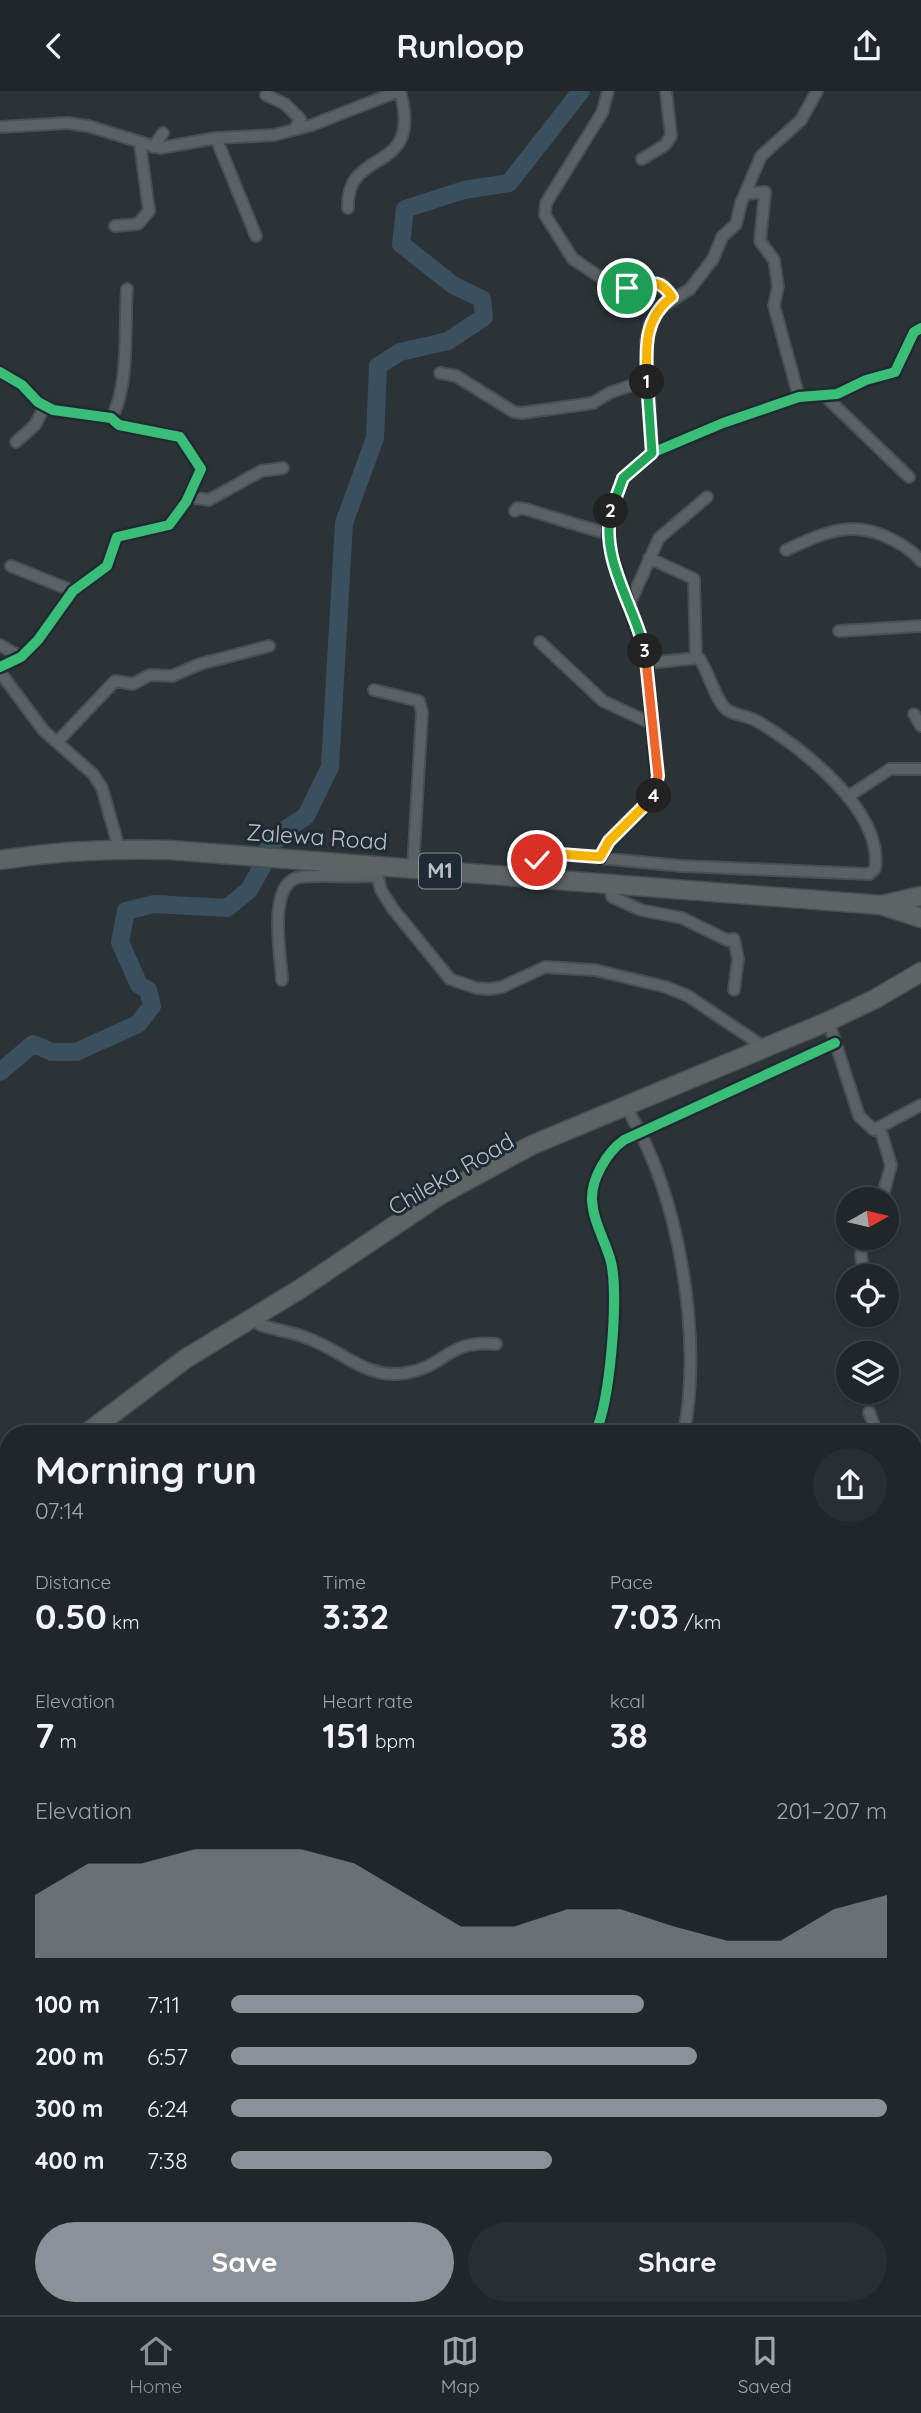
<!DOCTYPE html>
<meta charset="utf-8">
<style>
:root{--surface:#202629;--page:#282e31;--text:#f1f3f6;--muted:#a2a5a8;--line:#3d4346;--accent:#8c9099}
body{margin:0;font-family:Quicksand,sans-serif;background:var(--page);color:var(--text);height:100vh;display:flex;flex-direction:column;font-size:26px;white-space:nowrap}
*{box-sizing:border-box;margin:0}
p{font-size:23px;color:var(--muted)}
.icon{flex:none;width:38px;height:38px;fill:none;stroke:currentColor;stroke-width:2;stroke-linecap:round;stroke-linejoin:round}
.map{position:relative;flex:1;overflow:hidden}
.details{position:absolute;left:0px;top:1334px;width:922px;height:891px;display:flex;flex-direction:column;background:var(--surface);border-radius:28px 28px 0 0;box-shadow:0 2px 5px #0004,0 0 0 2px var(--line)}
.details>*{flex:none}
.needle{width:46px;rotate:82deg}
.controls{position:absolute;left:836px;top:1096px;display:grid;gap:14px}
.controls a{display:grid;place-items:center;width:63px;height:63px;border-radius:50%;background:var(--surface);box-shadow:0 2px 5px #0004,0 0 0 2px var(--line);font-size:35px}
.pin{position:absolute;display:grid;place-items:center;width:60px;height:60px;color:#fff;margin:-30px;border:4px solid #fff;border-radius:50%;box-shadow:0 2px 7px #0007}
.km{position:absolute;width:35px;height:35px;margin:-18px;border-radius:50%;background:#222;color:#fff;font-size:19px;line-height:35px;text-align:center}
.round{display:grid;place-items:center;flex:none;width:74px;height:74px;border-radius:37px;background:var(--page)}
.headline{display:flex;align-items:center;justify-content:space-between;height:119px;padding:0 35px}
h1{font-size:38px;font-weight:700;line-height:52px}
.figures{display:grid;grid-template-columns:repeat(3,1fr);gap:10px;height:119px;padding:7px 35px}
.figures div{display:grid;align-content:center}
.figures b{font-size:35px;font-weight:700}
.figures small{font-size:19px;font-weight:400}
.figures p{font-size:19px}
.chart{height:196px;padding:14px 35px}
.chart p{display:flex;justify-content:space-between}
.chart svg{width:100%;height:126px;margin-top:7px;fill:var(--accent);opacity:.7}
.primary-button{display:flex;gap:14px;margin-top:auto;padding:14px 35px}
.primary-button a{flex:1;height:80px;border-radius:42px;background:var(--accent);color:#fff;font-size:28px;font-weight:700;line-height:80px;text-align:center}
.primary-button a+a{background:var(--page);color:var(--text)}
ul{padding:0 35px;list-style:none;font-size:23px}
li{display:grid;grid-template-columns:112px 84px 1fr;align-items:center;height:52px}
li i{height:18px;border-radius:9px;background:var(--accent)}
header{display:flex;justify-content:space-between;align-items:center;height:91px;padding:0 35px;background:var(--surface);font-size:32px;font-weight:700}
.menu{display:flex;justify-content:space-around;align-items:center;height:98px;border-top:2px solid var(--line);background:var(--surface);font-size:19px;color:var(--muted)}
.menu a{display:grid;justify-items:center;gap:4px}
.menu .selected{color:var(--accent)}
.map>svg:first-child{display:block}
.lines{fill:none;stroke-linecap:round;stroke-linejoin:round}
.river{stroke:#3a505e;stroke-width:18}
.minor-casing{stroke:#494f52;stroke-width:14}
.trunk-casing{stroke:#484f53;stroke-width:21}
.minor{stroke:#5b6165;stroke-width:10}
.trunk{stroke:#5e6366;stroke-width:18}
.cycleway-casing{stroke:#1f2a32;stroke-width:15}
.cycleway{stroke:#3abd76;stroke-width:10}
.split-1-casing{stroke:#fff;stroke-width:14}
.split-2-casing{stroke:#fff;stroke-width:14}
.split-3-casing{stroke:#fff;stroke-width:14}
.split-4-casing{stroke:#fff;stroke-width:14}
.split-5-casing{stroke:#fff;stroke-width:14}
.split-1{stroke:#f5b400;stroke-width:9}
.split-2{stroke:#22a559;stroke-width:9}
.split-3{stroke:#22a559;stroke-width:9}
.split-4{stroke:#f0652b;stroke-width:9}
.split-5{stroke:#f5b400;stroke-width:9}
.labels{text-anchor:middle;stroke-width:6;stroke-linejoin:round;paint-order:stroke}
.shield{fill:#1f2a32;stroke:#88939b;stroke-width:2}
.shield-label{font-size:21px;font-weight:bold;fill:#b5c0c8}
.street-label{font-size:23px;fill:#b5c0c8;stroke:#1f2a32}
</style>
<header><svg class="icon" aria-label="back" viewBox="0 0 24 24"><path d="M15 5l-7 7 7 7"/></svg>Runloop<svg class="icon" aria-label="share" viewBox="0 0 24 24"><path d="M12 15V3M7 8l5-5 5 5M5 13v7h14v-7"/></svg></header>
<div class="map">
<svg width="921" height="2224" viewBox="0 0 921 2224">
<rect width="100%" height="100%" fill="#2b3337"/>
<g class="lines">
<path class="river" d="M267 759 286 738 306 725 330 676 344 432 375 347 378 275 400 261 448 250 484 226 482 208 453 194 401 153 405 118 464 99 509 92 581 0
M0 981 33 953 52 961H76L138 933 152 915 148 899 139 894 120 851 126 820 154 813 227 817 249 799 263 774"/>
<g class="minor-casing">
<path id="minor" d="M608 0 602 22 546 112 545 124 573 168 597 184 627 197 662 193 672 206
M266 4 285 13 300 28 295 38
M1 36 67 32 88 35 160 57 216 47 274 44 312 34 399 0
M216 47 256 145
M153 56 163 42
M642 68 665 54 671 45 666 0
M746 103 765 101 760 150 774 169 778 195 774 215 799 306
M348 117C346 53 424 87 400 0
M115 135 138 133 149 120 140 52
M0 281 22 294 38 311 53 319 111 327 119 334 180 346 201 378 186 411 169 434 117 446 107 475 73 500 38 549 21 566 0 576
M440 282 456 285 514 321 522 322 593 312 609 302 647 289
M826 306 909 386
M111 327C130 296 124 235 127 198
M16 351 35 334 45 315
M652 362 646 250 650 233 661 216 690 198 713 168 722 146 736 133 741 112 761 65 801 29 817 0
M189 406 209 409 261 380 283 377
M515 420 517 417 525 418 608 443
M786 459C826 441 854 427 895 450 906 456 914 461 921 470
M649 467 694 488 696 566
M11 475 73 500
M630 512 659 447 707 406
M839 540 921 535
M540 551 603 610 650 632
M0 554 21 566
M0 581 44 640 93 683 102 697 119 757
M374 599 419 610 422 621 413 777
M914 623 921 635
M58 650 115 590 133 593 150 584 172 585 200 573 269 555
M849 705 890 678H921
M600 767C613 738 646 724 657 696L647 572 608 450 611 418 623 387 652 362 723 332 799 306 837 303 866 289 895 281 914 241 921 237
M375 775 381 799 393 818 450 888 476 897 489 898 502 896 545 876 595 879 666 896 688 905 764 956
M527 786 537 769 560 763 681 775 869 783 875 778C884 720 802 657 757 630 748 625 735 624 727 619 716 611 708 579 699 567L647 572
M609 793 612 806 641 819 682 827 727 849 734 848 738 868 734 899
M282 889C281 864 266 790 301 786 326 783 351 788 377 784
M831 938 859 1025 874 1039 921 1014
M630 1023C680 1108 702 1245 684 1342
M880 1037 891 1074 882 1108
M864 1185 861 1164 864 1146
M260 1234C276 1239 292 1241 307 1247 342 1259 366 1289 406 1282 445 1276 448 1248 496 1253
M869 1321 877 1342
M595 1342C610 1312 619 1205 611 1171 606 1151 593 1131 592 1109 591 1088 607 1061 624 1049L835 952
M914 1561 921 1553
M914 1726H921
M0 1835 9 1828
M914 1839 921 1838
M914 1950 921 1949
M0 2101 9 2135
M473 2216 474 2224
M594 2216 597 2224
M812 2216 813 2224
M79 2224 87 2216"/>
</g>
<g class="trunk-casing">
<path id="trunk" d="M0 769C57 760 113 757 170 759L881 814 921 827
M881 814 921 805
M87 1342 185 1268 300 1198 440 1104 532 1054 829 930 875 908 921 881
M0 1433 9 1424"/>
</g>
<use href="#minor" class="minor"/>
<use href="#trunk" class="trunk"/>
<g class="cycleway-casing">
<path id="cycleway" d="M0 281 22 294 38 311 53 319 111 327 119 334 180 346 201 378 186 411 169 434 117 446 107 475 73 500 38 549 21 566 0 576
M600 767C613 738 646 724 657 696L647 572 608 450 611 418 623 387 652 362 723 332 799 306 837 303 866 289 895 281 914 241 921 237
M595 1342C610 1312 619 1205 611 1171 606 1151 593 1131 592 1109 591 1088 607 1061 624 1049L835 952"/>
</g>
<use href="#cycleway" class="cycleway"/>
</g>
<g class="lines">
<g class="split-1-casing">
<path id="split-1" d="M627 197C649 193 659 185 672 206 643 228 646 258 647 291"/>
</g>
<g class="split-2-casing">
<path id="split-2" d="M611 420 623 387 652 362 647 291"/>
</g>
<g class="split-3-casing">
<path id="split-3" d="M611 420C600 468 634 514 645 560"/>
</g>
<g class="split-4-casing">
<path id="split-4" d="M645 560 658 685 654 705"/>
</g>
<g class="split-5-casing">
<path id="split-5" d="M537 769 560 763 600 766 609 750 654 705"/>
</g>
<use href="#split-1" class="split-1"/>
<use href="#split-2" class="split-2"/>
<use href="#split-3" class="split-3"/>
<use href="#split-4" class="split-4"/>
<use href="#split-5" class="split-5"/>
</g>
<g class="labels">
<rect class="shield" x="419" y="762.5" width="42" height="35" rx="5"/>
<g class="shield-label">
<text x="440" y="787">M1</text>
</g>
<g class="street-label">
<text transform="translate(317 746) rotate(4)" y="8">Zalewa Road</text>
<text transform="translate(451 1083) rotate(-30)" y="8">Chileka Road</text>
</g>
</g>
</svg>
<div class="controls">
<a><svg class="needle" viewBox="-14 -14 28 28"><path d="M0-13l5 13h-10z" fill="#e53935"/><path d="M0 13l5-13h-10z" fill="#a2a5a8"/></svg></a>
<a><svg class="icon" aria-label="locate" viewBox="0 0 24 24"><circle cx="12" cy="12" r="6"/><path d="M12 2v4M12 18v4M2 12h4M18 12h4"/></svg></a>
<a><svg class="icon" aria-label="layers" viewBox="0 0 24 24"><path d="M12 4l9 5-9 5-9-5zM3 14l9 5 9-5"/></svg></a>
</div>
<div class="pin" style="left:627px;top:197px;background:#1e9e55"><svg class="icon" aria-label="arrive" viewBox="0 0 24 24"><path d="M6 21V4h12l-3 4 3 4H6"/></svg></div>
<div class="pin" style="left:537px;top:769px;background:#d93025"><svg class="icon" aria-label="check" viewBox="0 0 24 24"><path d="M5 12l5 5 9-10"/></svg></div>
<b class="km" style="left:647px;top:291px">1</b>
<b class="km" style="left:611px;top:420px">2</b>
<b class="km" style="left:645px;top:560px">3</b>
<b class="km" style="left:654px;top:705px">4</b>
<section class="details">
<div class="headline"><div><h1>Morning run</h1><p>07:14</p></div><a class="round"><svg class="icon" aria-label="share" viewBox="0 0 24 24"><path d="M12 15V3M7 8l5-5 5 5M5 13v7h14v-7"/></svg></a></div>
<div class="figures">
<div><p>Distance</p><b>0.50<small> km</small></b></div>
<div><p>Time</p><b>3:32</b></div>
<div><p>Pace</p><b>7:03<small> /km</small></b></div>
</div>
<div class="figures">
<div><p>Elevation</p><b>7<small> m</small></b></div>
<div><p>Heart rate</p><b>151<small> bpm</small></b></div>
<div><p>kcal</p><b>38</b></div>
</div>
<div class="chart"><p><span>Elevation</span>201–207 m</p>
<svg viewBox="0 0 160 44" preserveAspectRatio="none"><path d="M0 44V22L10 11L20 11L30 6L40 6L50 6L60 11L70 22L80 33L90 33L100 27L110 27L120 33L130 38L140 38L150 27L160 22V44z"/></svg>
</div>
<ul>
<li><b>100 m</b>7:11<i style="width:63%"></i></li>
<li><b>200 m</b>6:57<i style="width:71%"></i></li>
<li><b>300 m</b>6:24<i style="width:100%"></i></li>
<li><b>400 m</b>7:38<i style="width:49%"></i></li>
</ul>
<div class="primary-button"><a>Save</a><a>Share</a></div>
</section>
</div>
<nav class="menu">
<a class="selected"><svg class="icon" aria-label="home" viewBox="0 0 24 24"><path d="M3 11l9-7 9 7M6 9v11h12V9"/></svg>Home</a>
<a><svg class="icon" aria-label="map" viewBox="0 0 24 24"><path d="M3 6l6-2 6 2 6-2v14l-6 2-6-2-6 2zM9 4v14M15 6v14"/></svg>Map</a>
<a><svg class="icon" aria-label="saved" viewBox="0 0 24 24"><path d="M7 4h10v16l-5-4-5 4z"/></svg>Saved</a>
</nav>
